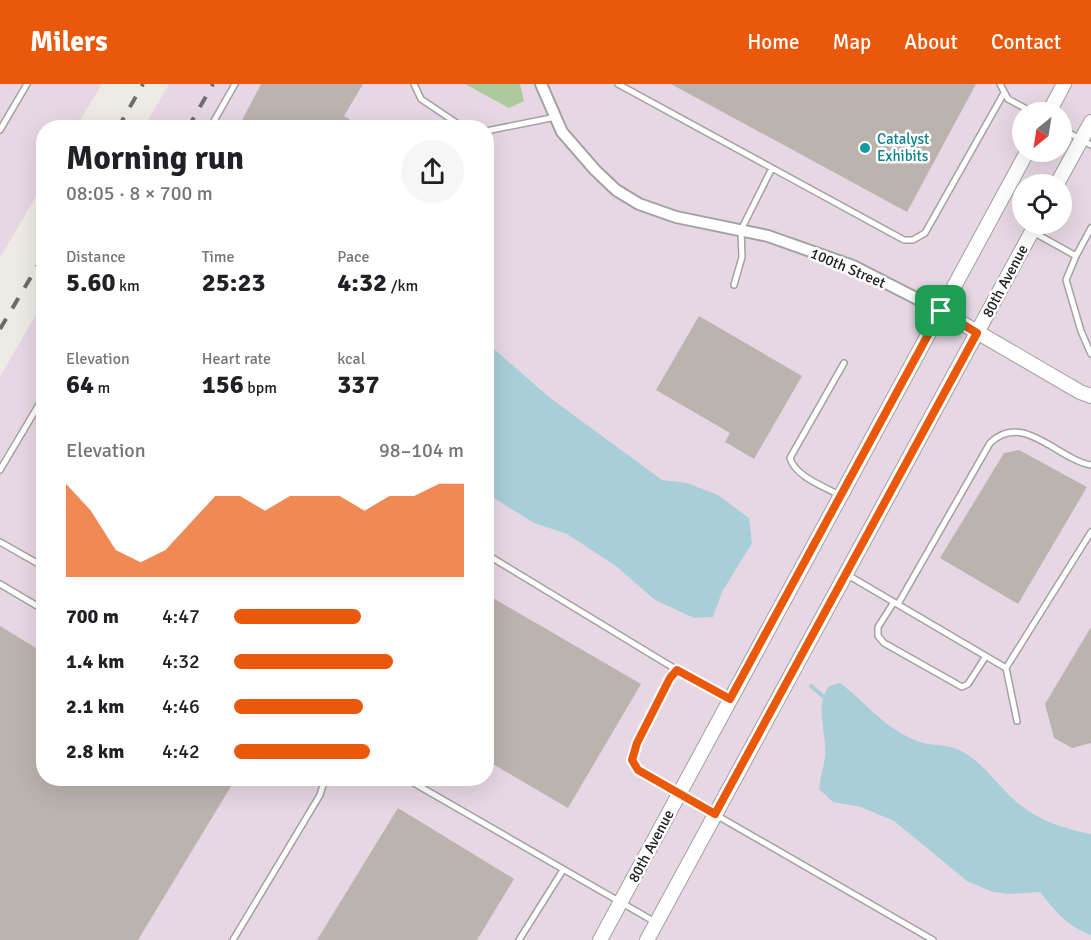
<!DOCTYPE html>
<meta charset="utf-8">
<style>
:root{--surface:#fff;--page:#f6f6f6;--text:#202124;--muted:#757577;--accent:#ea580c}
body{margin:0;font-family:Signika,sans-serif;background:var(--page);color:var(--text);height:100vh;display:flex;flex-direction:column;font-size:22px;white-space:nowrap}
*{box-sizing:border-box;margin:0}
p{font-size:20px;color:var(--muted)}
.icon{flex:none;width:33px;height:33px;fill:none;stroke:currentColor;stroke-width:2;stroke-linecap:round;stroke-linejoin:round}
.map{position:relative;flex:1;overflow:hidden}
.sheet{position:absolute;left:36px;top:36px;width:458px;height:666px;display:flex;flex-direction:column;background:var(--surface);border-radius:24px;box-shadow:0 6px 24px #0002}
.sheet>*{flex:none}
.needle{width:39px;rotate:210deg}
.tools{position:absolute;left:1012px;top:18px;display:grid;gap:12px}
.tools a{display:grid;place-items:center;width:60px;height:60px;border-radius:50%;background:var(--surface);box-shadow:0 6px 24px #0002;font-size:30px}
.pin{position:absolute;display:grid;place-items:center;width:51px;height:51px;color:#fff;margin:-26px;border-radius:12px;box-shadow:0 3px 9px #0006}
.round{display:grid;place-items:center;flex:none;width:63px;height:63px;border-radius:32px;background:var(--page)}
.head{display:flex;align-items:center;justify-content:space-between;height:102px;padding:0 30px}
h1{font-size:33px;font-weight:700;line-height:45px}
.stats{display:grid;grid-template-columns:repeat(3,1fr);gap:9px;height:102px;padding:6px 30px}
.stats div{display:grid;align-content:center}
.stats b{font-size:26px;font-weight:700}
.stats small{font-size:16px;font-weight:400}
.stats p{font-size:16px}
.chart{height:168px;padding:12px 30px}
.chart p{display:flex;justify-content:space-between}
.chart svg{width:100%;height:108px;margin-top:6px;fill:var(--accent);opacity:.7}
ul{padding:0 30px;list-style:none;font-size:20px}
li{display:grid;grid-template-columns:96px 72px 1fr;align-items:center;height:45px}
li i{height:15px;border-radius:8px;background:var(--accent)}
header{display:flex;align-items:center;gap:36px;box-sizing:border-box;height:84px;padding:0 30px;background:var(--accent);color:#fff}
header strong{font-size:28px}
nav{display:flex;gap:33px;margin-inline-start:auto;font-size:21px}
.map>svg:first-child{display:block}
.industrial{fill:#e7d7e4;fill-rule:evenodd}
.forest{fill:#acca9d}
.water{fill:#a8cfd8}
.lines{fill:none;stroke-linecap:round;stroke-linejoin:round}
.stream{stroke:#a8cfd8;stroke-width:4}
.building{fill:#bbb4ae}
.service-casing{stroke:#a2a2a2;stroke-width:8}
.minor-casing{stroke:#a2a2a2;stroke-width:14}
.tertiary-casing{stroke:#a2a2a2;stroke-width:16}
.service{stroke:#fff;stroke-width:5}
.minor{stroke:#fff;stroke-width:10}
.tertiary{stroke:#fff;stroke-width:14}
.rail{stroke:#6c6c6c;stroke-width:4;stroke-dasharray:12 12;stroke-linecap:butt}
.route-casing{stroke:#fff;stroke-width:12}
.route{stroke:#ea580c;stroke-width:8}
.culture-dot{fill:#0f9aa8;stroke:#fff;stroke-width:2}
.labels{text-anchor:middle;stroke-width:5;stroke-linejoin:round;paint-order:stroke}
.culture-label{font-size:15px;fill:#0d838f;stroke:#fff;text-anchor:start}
.street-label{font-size:15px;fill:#1e1e1e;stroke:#fff}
</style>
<header>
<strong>Milers</strong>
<nav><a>Home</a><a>Map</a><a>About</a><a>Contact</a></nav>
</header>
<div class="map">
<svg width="1091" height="856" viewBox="0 0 1091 856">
<rect width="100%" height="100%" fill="#eeebe5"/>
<path class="industrial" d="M0 0H102L76 43 44 44 43 100 0 174Z
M169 0H1091V856H0V293L43 218 44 694H486V44L144 43ZM1023 28H1062V68H1023ZM1023 100H1062V140H1023Z"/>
<path class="forest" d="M465 0H520L524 17 509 24Z"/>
<path class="water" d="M486 258 549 313 662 396 687 399 718 411 749 434 752 459 722 508 713 533 694 534 655 516 616 482 567 450 534 439 486 409Z
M840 599C867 619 882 643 917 657 929 662 945 660 957 665 980 675 995 698 1012 714 1036 736 1061 744 1091 750V851C1067 842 1055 827 1040 808L1010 810 993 808 967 797 894 737 861 723 833 718 819 705C820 694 824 683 825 672 827 647 814 624 829 602Z"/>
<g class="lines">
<path class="stream" d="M811 602 824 613"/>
</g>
<path class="building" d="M261 0H363L344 32 364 44H238Z
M671 0H976L907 128Z
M699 232 802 292 754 375 725 358 730 349 656 306Z
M1019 366 1087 403 1018 520 940 474 1004 369Z
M486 510 641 600 568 724 486 676Z
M0 542 44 569V694H236L138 856H0Z
M1091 543V659L1072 664 1054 654 1045 620Z
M398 724 514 795 477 856H317Z"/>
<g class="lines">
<g class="service-casing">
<path id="service" d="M414 0 421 15 464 44
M618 0 904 156H913L925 149 1004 9
M1000 0 1008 15 1032 28
M210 44 235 0
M1062 45 1091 61
M0 46 27 0
M486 47 556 33
M1033 148 1076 172 1066 196 1081 247 1091 270
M1076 172 1091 144
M734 201 742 173 741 146 772 84
M0 386 44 312
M839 411C823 402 795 392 790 374L844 279
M0 458 44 483
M486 470 677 586
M846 490 1006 584 1091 448
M0 500 44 526
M894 518 878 543V552L884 559 962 603 968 600 986 572
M898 520 990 359C1023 327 1057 375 1091 381
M1006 584 1017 637
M730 614 677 586 670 594 637 659 632 676 638 686 933 856
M405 694 655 838
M233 856 320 711 324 698 318 694
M519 856 563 786"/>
</g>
<g class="minor-casing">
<path id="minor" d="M541 0 562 48 595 86 616 106 639 120 676 133 768 152 853 182 941 227"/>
</g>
<g class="tertiary-casing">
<path id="tertiary" d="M1049 28 1064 0
M1057 100 1091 38
M941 227 1080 308 1091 312
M600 856 1027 68
M647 856 1036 140"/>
</g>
<use href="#service" class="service"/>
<use href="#minor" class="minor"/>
<use href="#tertiary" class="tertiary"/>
<path class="rail" d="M118 44 143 0
M188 44 213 0
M0 245 44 171"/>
</g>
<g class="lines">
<g class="route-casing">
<path id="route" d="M941 227 977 249 715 730 638 686 632 676 637 659 670 594 677 586 730 615Z"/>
</g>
<use href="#route" class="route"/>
</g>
<circle class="culture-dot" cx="865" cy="64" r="6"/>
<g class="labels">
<g class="culture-label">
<text x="877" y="60">Catalyst<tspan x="877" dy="17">Exhibits</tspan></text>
</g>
<g class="street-label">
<text transform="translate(848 184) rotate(23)" y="5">100th Street</text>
<text transform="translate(1005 197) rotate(-62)" y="5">80th Avenue</text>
<text transform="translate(651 762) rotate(-62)" y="5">80th Avenue</text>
</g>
</g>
</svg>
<div class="tools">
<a><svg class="needle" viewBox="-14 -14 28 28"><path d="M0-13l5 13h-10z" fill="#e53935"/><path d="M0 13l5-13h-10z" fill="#757577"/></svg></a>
<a><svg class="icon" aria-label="locate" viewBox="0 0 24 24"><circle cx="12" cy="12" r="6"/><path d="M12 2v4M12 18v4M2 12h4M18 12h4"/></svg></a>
</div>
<div class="pin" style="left:941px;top:227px;background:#1e9e55"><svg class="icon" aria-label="arrive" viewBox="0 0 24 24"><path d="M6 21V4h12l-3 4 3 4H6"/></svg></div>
<section class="sheet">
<div class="head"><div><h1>Morning run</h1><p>08:05 · 8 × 700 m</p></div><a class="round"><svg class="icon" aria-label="share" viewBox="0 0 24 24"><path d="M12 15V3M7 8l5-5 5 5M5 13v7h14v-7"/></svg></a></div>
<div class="stats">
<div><p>Distance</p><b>5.60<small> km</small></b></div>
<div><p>Time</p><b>25:23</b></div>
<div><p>Pace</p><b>4:32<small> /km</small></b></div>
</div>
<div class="stats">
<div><p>Elevation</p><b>64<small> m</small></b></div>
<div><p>Heart rate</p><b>156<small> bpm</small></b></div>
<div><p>kcal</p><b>337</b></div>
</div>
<div class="chart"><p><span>Elevation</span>98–104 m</p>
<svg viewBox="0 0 160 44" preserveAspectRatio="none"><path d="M0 44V6L10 17L20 33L30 38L40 33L50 22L60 11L70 11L80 17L90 11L100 11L110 11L120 17L130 11L140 11L150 6L160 6V44z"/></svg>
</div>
<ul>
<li><b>700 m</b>4:47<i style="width:55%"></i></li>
<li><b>1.4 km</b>4:32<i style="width:69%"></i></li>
<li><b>2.1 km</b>4:46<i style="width:56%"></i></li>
<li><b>2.8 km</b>4:42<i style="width:59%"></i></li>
</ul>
</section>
</div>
